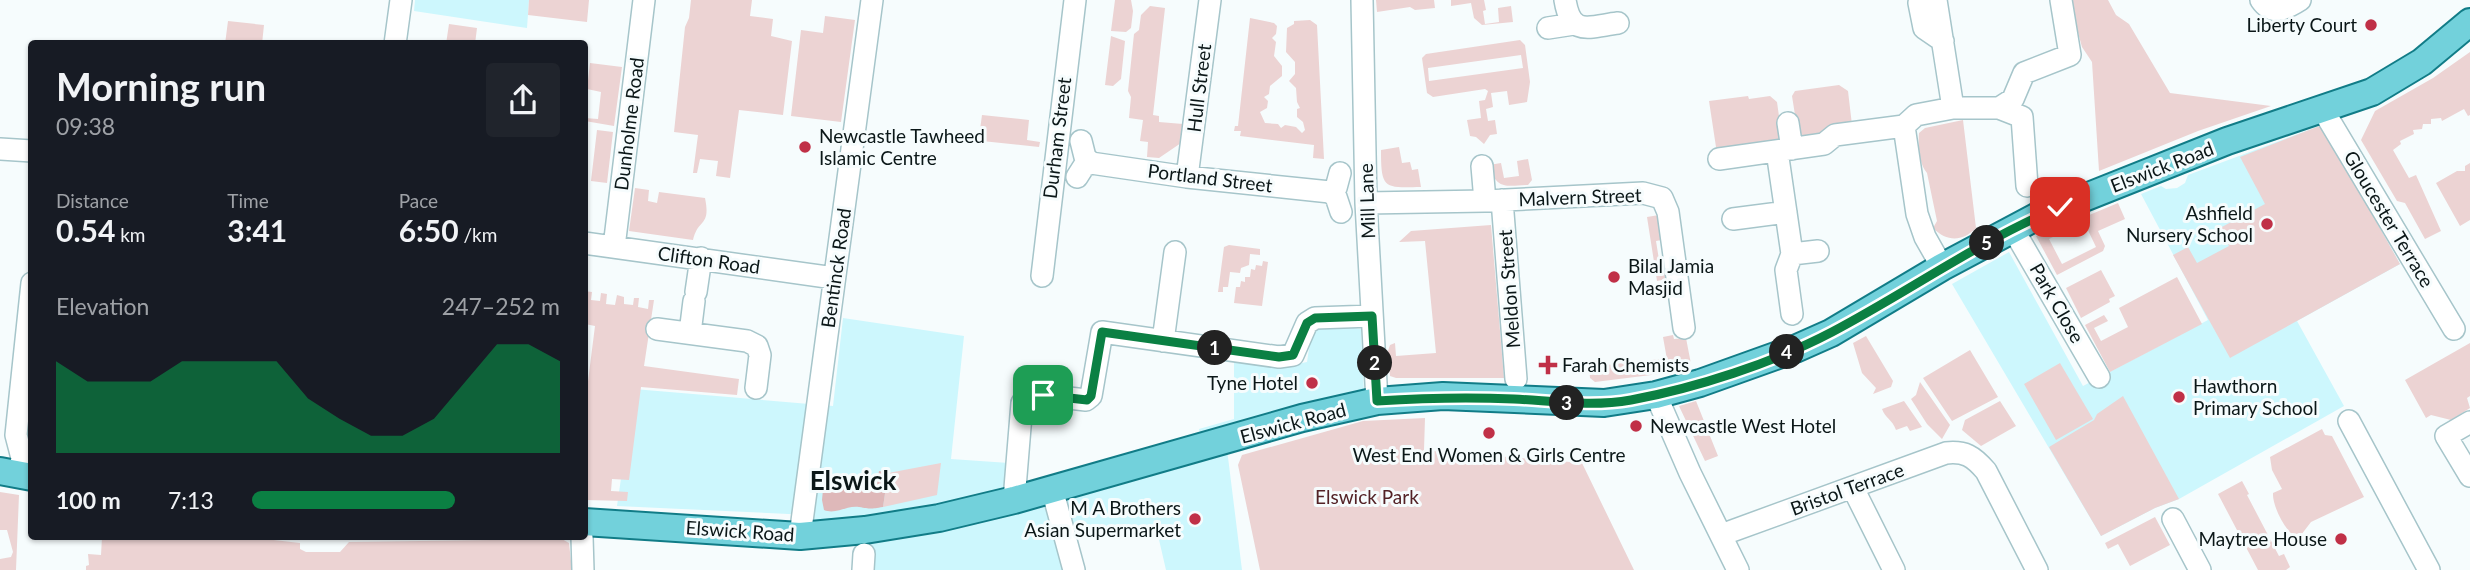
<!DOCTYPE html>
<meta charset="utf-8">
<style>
:root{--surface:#171b24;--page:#20242c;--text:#f1f3f6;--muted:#9ea1a6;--accent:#0b8043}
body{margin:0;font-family:Lato,sans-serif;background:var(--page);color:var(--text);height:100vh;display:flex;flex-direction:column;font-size:26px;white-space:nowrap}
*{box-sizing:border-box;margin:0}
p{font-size:23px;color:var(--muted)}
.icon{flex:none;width:38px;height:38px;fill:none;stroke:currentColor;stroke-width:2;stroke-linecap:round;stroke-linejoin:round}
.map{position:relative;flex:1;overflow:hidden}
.drawer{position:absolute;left:28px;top:40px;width:560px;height:500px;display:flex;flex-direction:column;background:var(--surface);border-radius:7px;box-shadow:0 2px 5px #0004}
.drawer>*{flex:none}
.pin{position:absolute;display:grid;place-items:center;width:60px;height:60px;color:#fff;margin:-30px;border-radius:14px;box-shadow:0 4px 10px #0006}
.km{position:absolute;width:35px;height:35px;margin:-18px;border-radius:50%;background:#222;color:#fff;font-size:19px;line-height:35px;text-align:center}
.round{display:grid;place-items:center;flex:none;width:74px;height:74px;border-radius:7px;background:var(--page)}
.headline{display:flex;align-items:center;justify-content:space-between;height:119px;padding:0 28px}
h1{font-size:38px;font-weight:700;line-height:52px}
.figures{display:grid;grid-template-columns:repeat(3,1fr);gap:10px;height:119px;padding:7px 28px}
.figures div{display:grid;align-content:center}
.figures b{font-size:30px;font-weight:700}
.figures small{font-size:19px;font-weight:400}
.figures p{font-size:19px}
.chart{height:196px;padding:14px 28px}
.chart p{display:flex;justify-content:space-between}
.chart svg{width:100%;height:126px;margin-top:7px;fill:var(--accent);opacity:.7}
ul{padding:0 28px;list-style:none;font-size:23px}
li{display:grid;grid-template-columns:112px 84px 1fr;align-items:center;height:52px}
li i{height:18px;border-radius:9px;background:var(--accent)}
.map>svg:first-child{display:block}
.built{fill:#cdf7fd}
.green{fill:#ecd3d3;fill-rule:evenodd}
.forest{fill:#deb8b9}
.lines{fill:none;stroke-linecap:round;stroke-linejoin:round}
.minor-casing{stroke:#a6c5ca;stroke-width:24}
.major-casing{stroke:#117c87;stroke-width:30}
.minor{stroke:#fff;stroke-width:21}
.major{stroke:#72d1db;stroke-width:26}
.route-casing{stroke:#fff;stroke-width:14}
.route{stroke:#0b8043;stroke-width:9}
.poi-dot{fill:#c03047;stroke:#f6fcfd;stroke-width:2.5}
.labels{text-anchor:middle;stroke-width:6;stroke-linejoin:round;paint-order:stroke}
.poi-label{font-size:19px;fill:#0b1718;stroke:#f6fcfd;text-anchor:end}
.street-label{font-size:19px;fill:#0b1718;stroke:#f6fcfd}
.park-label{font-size:19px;fill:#532226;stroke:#f6fcfd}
.district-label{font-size:26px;font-weight:bold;fill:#0b1718;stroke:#f6fcfd}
</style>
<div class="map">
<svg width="2470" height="570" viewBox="0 0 2470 570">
<rect width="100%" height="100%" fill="#f6fcfd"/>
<path class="built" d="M415 0H529L527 28 414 11Z
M2322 125 2400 264 2297 321 2344 406 2179 499 2155 508 2101 536 1952 284 2009 252 2083 386 2208 320 2141 194 2161 186 2166 189 2177 188 2185 183 2188 175Z
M843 318 964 336 951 459 1009 463 1004 504 1205 451 1199 429 1234 419V359L1288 366 1307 362 1313 322 1361 329 1364 392 1225 433 1242 570H1166L1157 531 1058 541 1063 570H868L870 543 805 550 810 515 617 506 634 389 833 406Z"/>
<path class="green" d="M529 0H589L587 22 528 15Z
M691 0H752L750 16 773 19 771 36 792 41 783 115 739 110 730 178 716 176 718 161 700 159 697 173H693L698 135 674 132 685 27 689 18Z
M1115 0H1131L1133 11 1131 28 1126 32 1111 31Z
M1376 0H1434L1435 8 1415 10 1410 7 1377 12Z
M1451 0H1484L1486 10 1483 11 1485 24 1499 22 1498 8 1511 6 1513 22 1482 25 1474 18 1471 3 1451 6Z
M2069 0H2108L2116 15 2129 24 2170 93 2271 106 2198 131 2099 171 2092 62 2082 47Z
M1150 6 1165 8 1153 115 1159 116V122L1183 124 1181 143 1159 158 1147 157 1148 142 1140 141 1143 120 1129 118 1131 97 1128 91 1134 34 1139 30 1141 15Z
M825 16 855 20 841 122 791 116 801 30 823 33Z
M1250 18 1274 23 1277 26 1276 34 1272 38 1276 42 1274 56 1282 66V76L1270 86 1269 94 1264 97 1268 101 1267 108 1260 112 1265 123 1278 124 1281 128 1285 125 1296 127 1302 133 1305 130 1303 122 1297 117V109L1300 108 1297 102 1296 88 1289 81 1295 74V62L1286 52 1287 28 1294 24V21L1310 20 1317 25 1324 159 1313 158 1314 145 1240 136 1241 131H1234L1235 126H1238Z
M228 21 264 25 262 44H225Z
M449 24 477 28 475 44H446Z
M1111 36 1125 41 1121 79 1113 86 1105 85Z
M1520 40 1525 45 1530 82 1527 102 1509 105 1507 91 1491 93 1493 107 1486 109 1488 121 1495 120 1497 134 1490 135 1484 144 1476 137 1470 136 1467 120 1481 118 1479 101 1485 100 1488 91 1485 89 1433 97 1427 93 1422 58 1426 54ZM1521 55 1523 68 1429 81 1428 68Z
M2470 52V115L2468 116 2464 109 2442 121 2441 118 2431 119V124H2423L2422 129 2413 130 2414 134 2400 141 2401 144 2393 150 2409 178 2416 175 2441 231 2425 239 2405 203 2397 201 2361 140 2375 111 2433 78Z
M590 63 622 67 614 126 585 121V118L598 119 601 92 587 89Z
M1839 85 1848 91 1852 125 1823 135 1802 138 1798 134 1792 96 1795 91Z
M1748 96 1749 99 1770 96 1777 102 1782 138 1779 142 1721 152 1716 147 1709 101Z
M982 115 1029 120 1027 140 1040 142 1039 147 982 141 979 137Z
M1963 120 1976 228C1962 242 1947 242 1933 228L1937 221 1927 173C1919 164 1918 145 1919 133L1925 128Z
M2322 125 2400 264 2230 358 2173 255 2188 247 2197 263 2229 246 2220 228 2265 204 2240 157Z
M597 130 613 132 607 183 591 181Z
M1399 147 1402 163 1410 162 1412 170 1418 169 1421 187C1384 188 1381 189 1381 150Z
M1528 159 1532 180 1528 185C1506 186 1496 190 1489 165L1501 163 1504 178 1519 176 1517 161Z
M2470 163V220L2460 226 2436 183 2457 171H2465V166Z
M635 188 649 190 648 201 657 203 659 192 705 198C711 227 698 218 693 240L629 231Z
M2118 203 2125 219 2098 231 2105 246 2103 251 2057 275 2036 236 2063 226 2065 231 2049 239 2062 264 2096 247 2084 222 2072 227 2070 223Z
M1659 215 1667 239 1656 241 1660 266 1670 265 1667 279 1657 281 1647 217Z
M1491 225 1504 378H1396L1390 376 1388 351 1390 345 1395 343 1396 356 1436 353 1425 241 1399 242 1411 231Z
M1229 245 1260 249V255L1250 254 1249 265 1241 268 1240 273 1230 272 1228 287H1223V292H1218L1224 247Z
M1263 261 1268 262 1262 306 1234 303 1236 287H1240L1241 281 1245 282V277H1250L1251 269 1255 270 1256 265 1262 266Z
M2101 270 2115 296 2109 299 2110 302 2081 318 2066 288Z
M2177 277 2202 324 2110 372 2085 325 2104 315 2108 321 2094 328 2101 341 2128 327 2119 308Z
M584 291 592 292 591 300 600 301 601 293 607 294 606 304 615 305 617 295 624 297V304L633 305 634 298H639L638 307 648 309 649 300H654L644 366 739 379 737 395 641 387 629 480 612 479 611 491 628 492 627 501 585 500 584 413 595 326 585 324Z
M1673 335 1674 339 1686 338 1691 364 1669 371 1663 337Z
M1866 336 1893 381 1891 387 1873 394 1876 388 1862 373 1853 343Z
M2470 343V396L2467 398 2470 408 2451 420 2431 415 2426 418 2405 380Z
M1970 350 1998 397 1952 421 1923 378Z
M1659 359 1661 371 1659 374 1595 382 1590 378 1589 367Z
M2060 363 2093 419 2056 440 2024 384Z
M1920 382 1950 425 1942 439 1927 424 1911 399 1916 395Z
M2123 396 2179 499 2155 508 2101 536 2049 447 2094 420 2097 414Z
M1696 401 1718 456 1705 461 1679 406Z
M1904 401 1922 427 1910 431 1907 426 1896 430C1892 419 1885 418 1882 409Z
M2000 401 2016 426 1981 446 1962 430 1965 420Z
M1425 418 1424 450 1582 463 1634 570H1260L1238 465 1242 455 1363 421Z
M2322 429 2325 435 2332 436 2364 497 2311 522 2298 539C2286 533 2272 506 2273 493L2282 489 2272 470 2270 457Z
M941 463 937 495 883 507 888 473Z
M2242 481 2249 494 2247 495 2279 556 2284 554 2290 567 2286 570H2258L2218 494Z
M0 492 19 495 16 570H0V559L11 557 13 552 7 530H0Z
M2155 517 2170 545 2130 566 2118 544 2108 549 2105 543Z
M102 537H248L300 543V549L306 552H340L349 542 562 539 569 543 572 570H86V566L89 565 88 554 101 555Z"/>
<path class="forest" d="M879 471 888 473 883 507C870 509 871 509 859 507 847 505 836 515 824 510L822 500 824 479 877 483Z"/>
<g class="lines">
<g class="minor-casing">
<path id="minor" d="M1362 0 1366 203 1377 401
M1565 0C1571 37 1588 27 1618 23
M2261 0C2272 16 2286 9 2300 0
M1548 28 1574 24
M1943 41 1924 28 1919 3 1936 0 1953 108
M395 44 401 0
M1999 108 2022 117 2027 186
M2323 110 2454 329
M1788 123 1792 149
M1904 126 1917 214 1925 237 1942 267
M1081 141 1085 157 1091 163
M0 149 32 151
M1777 151 1792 254 1786 270 1792 314
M1719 159 1824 144 1835 135 1904 126 1916 115 1953 108H1999L2013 99 2024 73 2070 55 2061 0
M1482 166 1485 201
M1077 177 1084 166 1091 163 1187 177 1330 192 1336 197 1341 212
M1187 177 1210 0
M1330 192 1336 188 1340 173
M1502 200 1516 379
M1366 203 1485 201 1643 193 1662 198 1668 212 1684 328
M1733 219 1786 212
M2013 229 2099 377
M584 243 834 278
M614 247 644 0
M1792 254 1818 251
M1042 276 1075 0
M696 292 701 258
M657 329 747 341 757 346 760 355 756 388
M690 333 694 301
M1163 341 1175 252
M1043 395 1086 400 1091 396 1102 332 1279 357 1293 355 1307 323 1315 318 1372 316
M1656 395 1690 473 1738 570
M2349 421 2429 570
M2470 422 2446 436 2470 476
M19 474 22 458 16 435 32 283
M1853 488 1894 570
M1052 489 1074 570
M1014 500 1022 403
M2173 519 2200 570
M1721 535 1946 453C1965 451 1973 456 1986 471L2037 570
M800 536 872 0
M582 537 583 570
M863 570 864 554"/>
</g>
<g class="major-casing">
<path id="major" d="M0 471 32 477
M584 522 800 536 865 530 939 518 1014 500 1302 418 1377 401 1443 396 1604 403 1656 395 1700 383 1795 349 1831 333 1942 267 2036 217 2227 141 2372 92 2422 62 2470 22"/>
</g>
<use href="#minor" class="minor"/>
<use href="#major" class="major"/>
</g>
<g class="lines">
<g class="route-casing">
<path id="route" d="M1043 395 1087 400 1091 396 1102 332 1279 357 1293 355 1307 323 1315 318 1372 316 1377 401C1423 398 1468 397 1514 399 1553 401 1592 407 1631 400 1696 388 1773 363 1832 332 1908 292 1979 241 2060 207"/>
</g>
<use href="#route" class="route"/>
</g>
<g class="poi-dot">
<circle cx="2371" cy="25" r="7"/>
<circle cx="805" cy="147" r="7"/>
<circle cx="2267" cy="224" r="7"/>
<circle cx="1614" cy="277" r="7"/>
<path d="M1544.5 354.5h7v7h7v7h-7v7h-7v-7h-7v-7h7z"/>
<circle cx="1312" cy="383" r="7"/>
<circle cx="2179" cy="397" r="7"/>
<circle cx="1636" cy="426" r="7"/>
<circle cx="1489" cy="433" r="7"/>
<circle cx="1195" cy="519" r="7"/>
<circle cx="2341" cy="539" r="7"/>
</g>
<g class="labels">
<g class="poi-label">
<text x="2357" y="32">Liberty Court</text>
<text x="819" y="143" text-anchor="start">Newcastle Tawheed<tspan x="819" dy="22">Islamic Centre</tspan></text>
<text x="2253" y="220">Ashfield<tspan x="2253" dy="22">Nursery School</tspan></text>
<text x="1628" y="273" text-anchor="start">Bilal Jamia<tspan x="1628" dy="22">Masjid</tspan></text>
<text x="1562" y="372" text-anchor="start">Farah Chemists</text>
<text x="1298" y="390">Tyne Hotel</text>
<text x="2193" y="393" text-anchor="start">Hawthorn<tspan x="2193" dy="22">Primary School</tspan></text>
<text x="1650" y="433" text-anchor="start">Newcastle West Hotel</text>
<text x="1489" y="462" text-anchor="middle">West End Women &amp; Girls Centre</text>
<text x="1181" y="515">M A Brothers<tspan x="1181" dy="22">Asian Supermarket</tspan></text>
<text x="2327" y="546">Maytree House</text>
</g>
<g class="street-label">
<text transform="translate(1199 88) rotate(-83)" y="7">Hull Street</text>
<text transform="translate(629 124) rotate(-83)" y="7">Dunholme Road</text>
<text transform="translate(1057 138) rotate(-83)" y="7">Durham Street</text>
<text transform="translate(2162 167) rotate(-21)" y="7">Elswick Road</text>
<text transform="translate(1210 178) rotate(7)" y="7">Portland Street</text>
<text transform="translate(1580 197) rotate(-2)" y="7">Malvern Street</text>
<text transform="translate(1367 201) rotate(-92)" y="7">Mill Lane</text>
<text transform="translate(2389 219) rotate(59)" y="7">Gloucester Terrace</text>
<text transform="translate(709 260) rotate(8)" y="7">Clifton Road</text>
<text transform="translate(836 268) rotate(-82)" y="7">Bentinck Road</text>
<text transform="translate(1509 289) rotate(-94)" y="7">Meldon Street</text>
<text transform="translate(2057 303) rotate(60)" y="7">Park Close</text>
<text transform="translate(1293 423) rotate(-15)" y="7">Elswick Road</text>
<text transform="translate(1847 489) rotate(-20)" y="7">Bristol Terrace</text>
<text transform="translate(740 531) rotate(4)" y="7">Elswick Road</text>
</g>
<g class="park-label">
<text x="1367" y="504">Elswick Park</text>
</g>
<g class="district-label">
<text x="853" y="490">Elswick</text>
</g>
</g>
</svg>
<div class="pin" style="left:1043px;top:395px;background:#1e9e55"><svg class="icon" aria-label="arrive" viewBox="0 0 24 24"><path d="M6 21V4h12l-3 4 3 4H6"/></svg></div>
<div class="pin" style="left:2060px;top:207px;background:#d93025"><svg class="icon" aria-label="check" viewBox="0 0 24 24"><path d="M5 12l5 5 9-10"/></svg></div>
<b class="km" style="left:1215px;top:348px">1</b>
<b class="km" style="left:1375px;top:363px">2</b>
<b class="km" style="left:1567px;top:403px">3</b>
<b class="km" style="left:1787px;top:352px">4</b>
<b class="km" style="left:1987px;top:243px">5</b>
<section class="drawer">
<div class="headline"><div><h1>Morning run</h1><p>09:38</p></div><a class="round"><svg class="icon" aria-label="share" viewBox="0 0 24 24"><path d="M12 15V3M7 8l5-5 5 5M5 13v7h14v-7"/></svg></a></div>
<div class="figures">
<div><p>Distance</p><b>0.54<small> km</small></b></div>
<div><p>Time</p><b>3:41</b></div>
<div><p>Pace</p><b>6:50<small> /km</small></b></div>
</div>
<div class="chart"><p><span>Elevation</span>247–252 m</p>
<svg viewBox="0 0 160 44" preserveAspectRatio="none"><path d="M0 44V12L10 19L20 19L30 19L40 12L50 12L60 12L70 12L80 25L90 32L100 38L110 38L120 32L130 19L140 6L150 6L160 12V44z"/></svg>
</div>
<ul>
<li><b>100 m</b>7:13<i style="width:66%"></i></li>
</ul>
</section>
</div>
